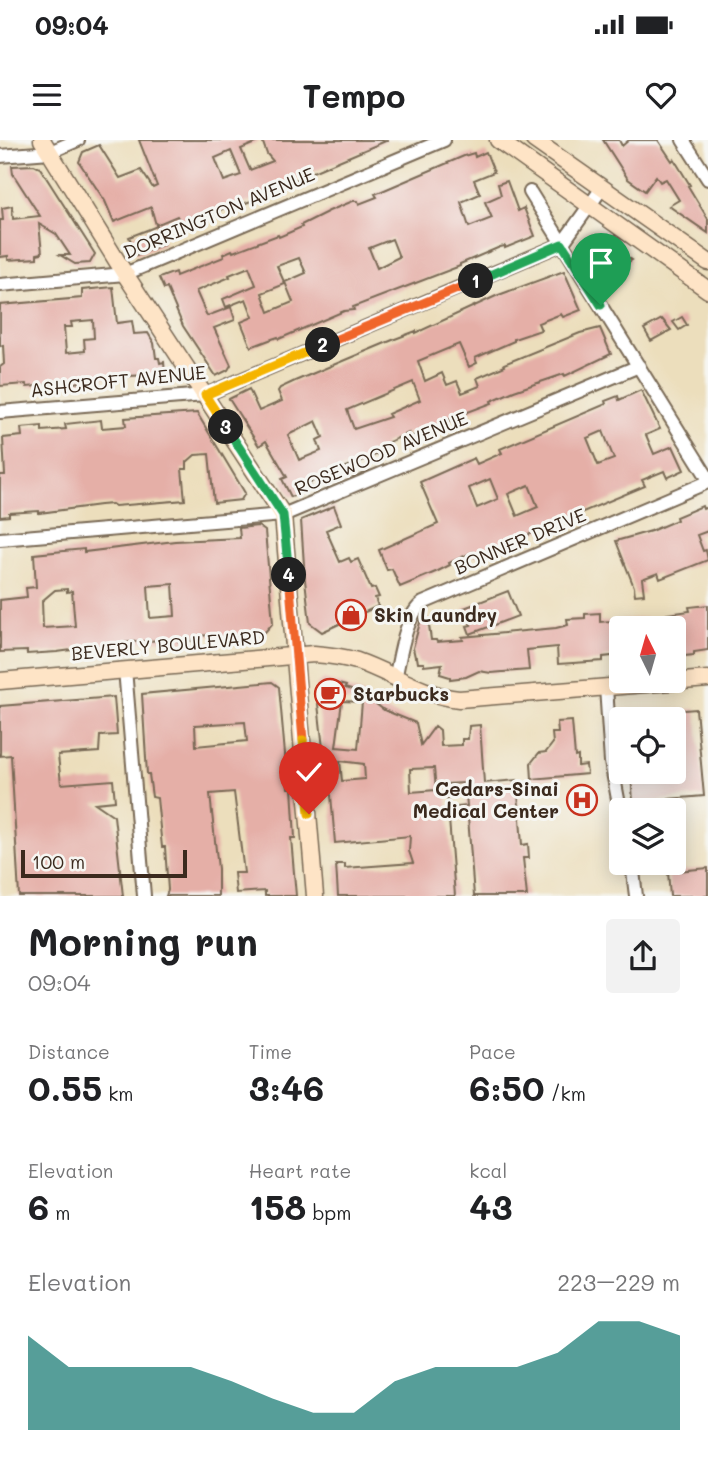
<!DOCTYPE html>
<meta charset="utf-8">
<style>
:root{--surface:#fff;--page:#f2f2f2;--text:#202124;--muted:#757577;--accent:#0f766e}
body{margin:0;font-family:Mali,sans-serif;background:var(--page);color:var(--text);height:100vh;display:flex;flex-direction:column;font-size:26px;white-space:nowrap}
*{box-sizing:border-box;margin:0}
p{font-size:23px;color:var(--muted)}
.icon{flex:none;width:38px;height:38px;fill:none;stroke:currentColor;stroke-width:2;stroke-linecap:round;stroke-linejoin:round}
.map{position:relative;height:756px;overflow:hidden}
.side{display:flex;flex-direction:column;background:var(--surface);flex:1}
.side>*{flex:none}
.needle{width:46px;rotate:355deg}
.fabs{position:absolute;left:609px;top:476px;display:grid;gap:14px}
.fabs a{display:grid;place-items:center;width:77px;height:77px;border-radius:7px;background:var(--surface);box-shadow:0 4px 18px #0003;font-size:35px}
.scale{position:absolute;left:21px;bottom:18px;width:166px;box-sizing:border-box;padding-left:7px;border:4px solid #3b2a1e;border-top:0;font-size:19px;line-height:24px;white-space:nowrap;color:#3b2a1e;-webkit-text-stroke:5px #f6f6f2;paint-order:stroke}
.pin{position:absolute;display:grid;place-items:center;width:60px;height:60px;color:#fff;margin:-72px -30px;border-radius:50% 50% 50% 0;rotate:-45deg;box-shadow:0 0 7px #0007}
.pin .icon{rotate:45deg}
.km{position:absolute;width:35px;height:35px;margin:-18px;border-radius:50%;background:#222;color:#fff;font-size:19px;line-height:35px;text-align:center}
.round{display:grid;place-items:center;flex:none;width:74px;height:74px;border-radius:7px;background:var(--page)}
.headline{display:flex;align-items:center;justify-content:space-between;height:119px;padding:0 28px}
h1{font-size:38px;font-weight:800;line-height:52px}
.figures{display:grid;grid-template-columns:repeat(3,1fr);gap:10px;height:119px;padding:7px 28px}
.figures div{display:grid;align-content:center}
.figures b{font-size:35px;font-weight:800}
.figures small{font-size:19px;font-weight:400}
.figures p{font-size:19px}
.chart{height:196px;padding:14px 28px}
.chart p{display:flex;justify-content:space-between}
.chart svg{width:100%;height:126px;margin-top:7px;fill:var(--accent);opacity:.7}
.status{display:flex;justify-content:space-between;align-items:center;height:49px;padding:0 35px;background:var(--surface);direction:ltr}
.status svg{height:19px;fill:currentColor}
header{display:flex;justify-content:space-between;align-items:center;height:91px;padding:0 28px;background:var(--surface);font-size:32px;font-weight:800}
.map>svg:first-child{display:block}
.building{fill:#e5afa7;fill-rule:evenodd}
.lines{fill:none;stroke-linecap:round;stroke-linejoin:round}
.street-casing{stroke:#796955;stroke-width:16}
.secondary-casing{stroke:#796955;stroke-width:19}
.street{stroke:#fff;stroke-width:12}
.secondary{stroke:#fee4c6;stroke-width:16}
.split-1-casing{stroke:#fff;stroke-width:14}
.split-2-casing{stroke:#fff;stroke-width:14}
.split-3-casing{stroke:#fff;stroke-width:14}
.split-4-casing{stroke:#fff;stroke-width:14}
.split-5-casing{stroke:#fff;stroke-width:14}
.split-6-casing{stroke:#fff;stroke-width:14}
.split-1{stroke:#22a559;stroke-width:9}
.split-2{stroke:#f0652b;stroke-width:9}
.split-3{stroke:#f5b400;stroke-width:9}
.split-4{stroke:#22a559;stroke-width:9}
.split-5{stroke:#f0652b;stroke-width:9}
.split-6{stroke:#f5b400;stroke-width:9}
.labels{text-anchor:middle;stroke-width:6;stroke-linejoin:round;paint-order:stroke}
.street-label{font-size:19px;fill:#3b2a1e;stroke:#f6f6f2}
.poi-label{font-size:19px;font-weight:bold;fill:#3b2a1e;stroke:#f6f6f2;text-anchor:start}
</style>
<div class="status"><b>09:04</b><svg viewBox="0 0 49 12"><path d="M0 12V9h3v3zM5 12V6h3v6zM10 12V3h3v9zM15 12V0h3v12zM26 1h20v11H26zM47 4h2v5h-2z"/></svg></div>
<header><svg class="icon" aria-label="menu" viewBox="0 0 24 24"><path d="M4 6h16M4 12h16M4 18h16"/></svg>Tempo<svg class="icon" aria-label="heart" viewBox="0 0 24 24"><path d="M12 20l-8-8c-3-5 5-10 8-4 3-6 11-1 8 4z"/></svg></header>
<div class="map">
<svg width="708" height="756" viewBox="0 0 708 756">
<rect width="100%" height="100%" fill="#f6f6f2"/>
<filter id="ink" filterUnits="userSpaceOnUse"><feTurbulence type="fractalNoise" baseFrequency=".0143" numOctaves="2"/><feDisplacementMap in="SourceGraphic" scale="14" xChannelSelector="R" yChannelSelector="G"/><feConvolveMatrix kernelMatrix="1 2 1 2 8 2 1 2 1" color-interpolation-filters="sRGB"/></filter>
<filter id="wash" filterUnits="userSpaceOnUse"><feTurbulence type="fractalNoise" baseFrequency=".00686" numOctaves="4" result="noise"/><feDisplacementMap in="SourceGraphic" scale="28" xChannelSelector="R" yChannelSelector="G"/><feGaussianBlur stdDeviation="1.57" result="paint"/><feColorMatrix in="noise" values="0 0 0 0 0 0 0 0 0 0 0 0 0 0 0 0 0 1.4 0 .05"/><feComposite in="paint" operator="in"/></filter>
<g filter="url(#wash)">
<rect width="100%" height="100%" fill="#ecdebc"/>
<g id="blocks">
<path class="building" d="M139 0H388L275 48 276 50 256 59 228 70 227 67 196 80 197 83 183 89 177 76 156 85 151 67 114 82 105 61 79 22 83 12 99 5 120 38 141 30 153 48 157 46ZM262 0 267 14 273 21 250 30 241 9ZM231 11 241 35 224 41 215 18Z
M603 0H619L622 6 629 0H658L672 21 674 19 690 45 688 46 708 79V93L669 66 679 60 666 39 660 42 656 36 645 51 628 39Z
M486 12 494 32 474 40 480 54 461 62 469 87 492 78 485 62 501 55 498 44 507 41 518 71 524 68 535 96 505 108V106L500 107 460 124V126L353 167 354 170 344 171 279 199 278 197 272 199 251 207 241 182 253 177 246 159 226 167 223 159 256 145 249 127 229 135 230 137 196 151 207 176 231 167 235 180 214 188 231 225 228 230 216 236 183 186 167 148 164 149 159 138 175 132 176 136 224 117 223 114 232 110 233 112 278 95 279 97 302 87 301 85 329 71 353 61H358L359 64 377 57 375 54 464 16 474 13 475 17ZM392 99 399 117 377 128 369 108ZM299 118 306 133 285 142 293 162 269 172 262 153 285 144 277 126Z
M34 25 40 28 95 114 90 123 75 124 60 115H70L56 94 39 84 42 113 37 114V118L8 120V116L0 117V80H3L2 68 12 66 13 79 40 76 13 34 12 26Z
M157 86 164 104 137 115 129 97Z
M594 95 632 120 609 134 588 103Z
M564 131 581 170 563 177 561 174 538 183 541 190 514 199V201L475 218 477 223 469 227 459 204 418 221 425 241 442 233 447 245 457 241 462 253 480 246 477 238 505 226 504 224 580 193 600 188 611 214 565 236 564 234 514 251 491 261 492 263 449 279 450 282 432 289 410 297 409 293 384 304 385 311 308 343 311 349 291 357 282 339 287 337 266 301 259 306 229 259 249 249 259 271 282 261 278 251 280 248 295 241 395 199 416 191V193L496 156ZM413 242 420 260 388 274 390 277 354 289 347 270ZM316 281 323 297 317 300 321 311 299 320 288 295Z
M113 147 117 183 132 181 134 194 148 193 154 203 156 218H159L160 223 164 222 165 234 93 238V241L27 247 26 244 0 246V227L4 224 3 205 0 206V165L82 158V150ZM93 180 94 198 84 199 85 211 66 213 64 187H72L71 182Z
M682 177 687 185 679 190 673 182Z
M662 179 671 190 651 201 644 189Z
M641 250 660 289 646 295 654 314 673 306 684 330 667 338 664 331 642 340 645 346 475 417 473 412 449 423 450 425 438 431 400 447 392 429 387 430 379 410 438 384 420 342 474 318 477 324 502 313 500 309 606 264 605 261 618 256 619 260ZM603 291 614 319 598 325 587 298ZM490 339 498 359 477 368 469 348ZM529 345 538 367 517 376 508 354Z
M197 273 245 353 241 360 214 363 209 314 195 315 187 322V329H182L185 360 115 366 112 364 100 365 39 373V371L9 373V376L0 377V335H5L3 298 22 296 21 288 42 286V291L66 289 65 284 101 280 102 288 126 286 125 278Z
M334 366 341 384 326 390 340 422 349 418 351 422 358 419 371 449 375 448 379 457 375 458 378 466 322 492 310 483 305 440 301 380Z
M702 366 703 369 708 367V391L697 395 703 411 706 410 708 420 660 439 658 433 642 439 644 454 635 455 634 447 616 401 651 391 677 380 676 377Z
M258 386 265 391 273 483 265 492 213 499V495L194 496 192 501 178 502V499L131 502 57 512 27 514V511L0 512V460L27 457 26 448 36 447 34 414 84 409V412L175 401 240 398 239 388ZM173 444 175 476 150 478 148 446ZM67 449V452L72 451 75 486 43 488 42 461 55 450Z
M508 451 518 476 470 494 467 486 471 485 464 468Z
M708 465V510L694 512V515L674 517V488H669L667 474 690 471 689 467Z
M600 473V482L646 478 647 488H621V515L603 517V521L558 524 557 507 527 510 529 530 491 533 479 531 466 537 450 539V537L440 534 442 524 424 526V523H418L417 517H415L413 508 421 479 428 478 431 500H436L437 502 463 500 462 497 556 488 568 485 567 479 585 478V474Z
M323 540 346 546 345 548 363 554 384 570 416 583 421 605 435 586 440 590 441 606 462 605V599H468L469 586 480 585 484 643 517 640 522 705 528 704 529 718H523L527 756H474L468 677 449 679 455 756H338L336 724H345V728L413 723 409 711 410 696 335 703 331 655 328 653 316 546ZM342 561 362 562 358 609 336 607ZM340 621 364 624 365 639 342 641ZM434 628 436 650 411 652 410 629ZM465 643 467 666 448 668 446 644Z
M272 542 279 547 288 648H292L295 698H291L296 756H265V751L236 753 234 733H244L234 652 210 654 218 729V756H166L168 750 165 707H162L157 658 152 657 149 634H147L142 554ZM245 582 247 601 196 606 195 585Z
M114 557 117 595 100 596 99 612 58 615 61 644 113 640 115 661 95 663 114 676 123 756H19L11 615 0 616V566Z
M696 569 704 656 633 662 631 632H674V579H647V573Z
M572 581 575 617 578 616V626L586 625 587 634 532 639 531 623 539 613 546 612 553 603 552 593H558L557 582Z
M708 728V756H670L668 732Z"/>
</g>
</g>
<g filter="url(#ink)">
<use href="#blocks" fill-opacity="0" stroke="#796955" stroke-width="2"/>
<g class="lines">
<g class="street-casing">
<path id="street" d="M683 0 708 39
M0 16 50 12 78 0
M530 52 708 338
M0 145 125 134 444 0
M0 272 205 255 562 104 602 48
M0 399 283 375 639 226
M125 529 144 756
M395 539C400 518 405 475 423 463L708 342
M606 547 611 622 621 675
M632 723 636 756"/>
</g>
<g class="secondary-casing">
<path id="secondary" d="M42 0 125 134 283 375 315 756
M498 0 708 150
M534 0 708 122
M0 541 314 514C328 515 343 517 357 521 392 533 421 555 459 559L708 539"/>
</g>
<use href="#street" class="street"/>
<use href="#secondary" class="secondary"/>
</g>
</g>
<g class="lines" filter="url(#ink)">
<g class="split-1-casing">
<path id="split-1" d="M476 141 562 104 601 165"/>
</g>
<g class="split-2-casing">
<path id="split-2" d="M323 205 476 141"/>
</g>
<g class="split-3-casing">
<path id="split-3" d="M226 287 205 255 323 205"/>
</g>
<g class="split-4-casing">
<path id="split-4" d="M226 287 283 375 289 435"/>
</g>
<g class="split-5-casing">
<path id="split-5" d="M289 435 303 600"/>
</g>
<g class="split-6-casing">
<path id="split-6" d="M303 600 309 674"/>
</g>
<use href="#split-1" class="split-1"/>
<use href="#split-2" class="split-2"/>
<use href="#split-3" class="split-3"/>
<use href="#split-4" class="split-4"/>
<use href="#split-5" class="split-5"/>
<use href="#split-6" class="split-6"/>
</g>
<defs>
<g id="shop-ring" transform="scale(1.575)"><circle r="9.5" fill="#f6f6f2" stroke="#c8321e" stroke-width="1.5"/><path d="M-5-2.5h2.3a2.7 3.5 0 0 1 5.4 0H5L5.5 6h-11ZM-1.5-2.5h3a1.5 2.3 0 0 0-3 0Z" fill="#c8321e"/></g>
<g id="cafe-ring" transform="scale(1.575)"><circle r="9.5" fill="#f6f6f2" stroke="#c8321e" stroke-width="1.5"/><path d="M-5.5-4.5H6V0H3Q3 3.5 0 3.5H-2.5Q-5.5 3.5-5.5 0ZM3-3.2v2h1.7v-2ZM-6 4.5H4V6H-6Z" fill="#c8321e"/></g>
<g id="hospital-ring" transform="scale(1.575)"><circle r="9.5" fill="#f6f6f2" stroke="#c8321e" stroke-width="1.5"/><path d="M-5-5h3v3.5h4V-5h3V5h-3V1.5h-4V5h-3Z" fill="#c8321e"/></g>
</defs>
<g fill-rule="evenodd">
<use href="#shop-ring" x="351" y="475"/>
<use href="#cafe-ring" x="330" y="554"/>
<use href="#hospital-ring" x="582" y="660"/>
</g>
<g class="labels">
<g class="street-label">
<text transform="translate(219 73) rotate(-23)" y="7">DORRINGTON AVENUE</text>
<text transform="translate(118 241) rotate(-6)" y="7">ASHCROFT AVENUE</text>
<text transform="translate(381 313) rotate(-23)" y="7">ROSEWOOD AVENUE</text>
<text transform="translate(520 401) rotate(-23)" y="7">BONNER DRIVE</text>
<text transform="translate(168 505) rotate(-5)" y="7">BEVERLY BOULEVARD</text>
</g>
<g class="poi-label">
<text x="374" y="482">Skin Laundry</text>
<text x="353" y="561">Starbucks</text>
<text x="559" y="656" text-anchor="end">Cedars-Sinai<tspan x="559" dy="22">Medical Center</tspan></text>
</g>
</g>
</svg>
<div class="fabs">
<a><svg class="needle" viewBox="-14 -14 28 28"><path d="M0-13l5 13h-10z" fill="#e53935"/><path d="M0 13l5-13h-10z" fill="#757577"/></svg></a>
<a><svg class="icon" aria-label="locate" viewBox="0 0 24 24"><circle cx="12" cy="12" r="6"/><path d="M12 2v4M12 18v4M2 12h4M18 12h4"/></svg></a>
<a><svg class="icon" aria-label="layers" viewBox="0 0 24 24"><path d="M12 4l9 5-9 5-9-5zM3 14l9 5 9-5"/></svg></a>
</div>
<div class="scale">100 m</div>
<div class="pin" style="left:601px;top:165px;background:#1e9e55"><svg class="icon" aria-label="arrive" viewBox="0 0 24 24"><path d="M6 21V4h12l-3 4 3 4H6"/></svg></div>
<div class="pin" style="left:309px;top:674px;background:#d93025"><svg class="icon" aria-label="check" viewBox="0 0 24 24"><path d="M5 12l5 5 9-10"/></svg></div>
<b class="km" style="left:476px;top:141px">1</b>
<b class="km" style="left:323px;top:205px">2</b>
<b class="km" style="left:226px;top:287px">3</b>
<b class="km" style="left:289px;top:435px">4</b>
</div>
<section class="side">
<div class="headline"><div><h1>Morning run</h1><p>09:04</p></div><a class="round"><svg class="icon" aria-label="share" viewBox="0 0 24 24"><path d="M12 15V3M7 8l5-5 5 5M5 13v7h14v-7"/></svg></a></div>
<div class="figures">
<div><p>Distance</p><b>0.55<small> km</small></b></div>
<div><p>Time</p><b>3:46</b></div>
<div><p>Pace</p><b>6:50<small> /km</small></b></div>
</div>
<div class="figures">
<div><p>Elevation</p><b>6<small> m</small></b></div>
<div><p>Heart rate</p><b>158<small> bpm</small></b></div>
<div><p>kcal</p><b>43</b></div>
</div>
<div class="chart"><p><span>Elevation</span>223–229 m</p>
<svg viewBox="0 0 160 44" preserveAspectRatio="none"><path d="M0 44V11L10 22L20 22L30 22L40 22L50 27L60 33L70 38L80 38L90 27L100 22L110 22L120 22L130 17L140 6L150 6L160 11V44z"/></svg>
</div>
</section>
